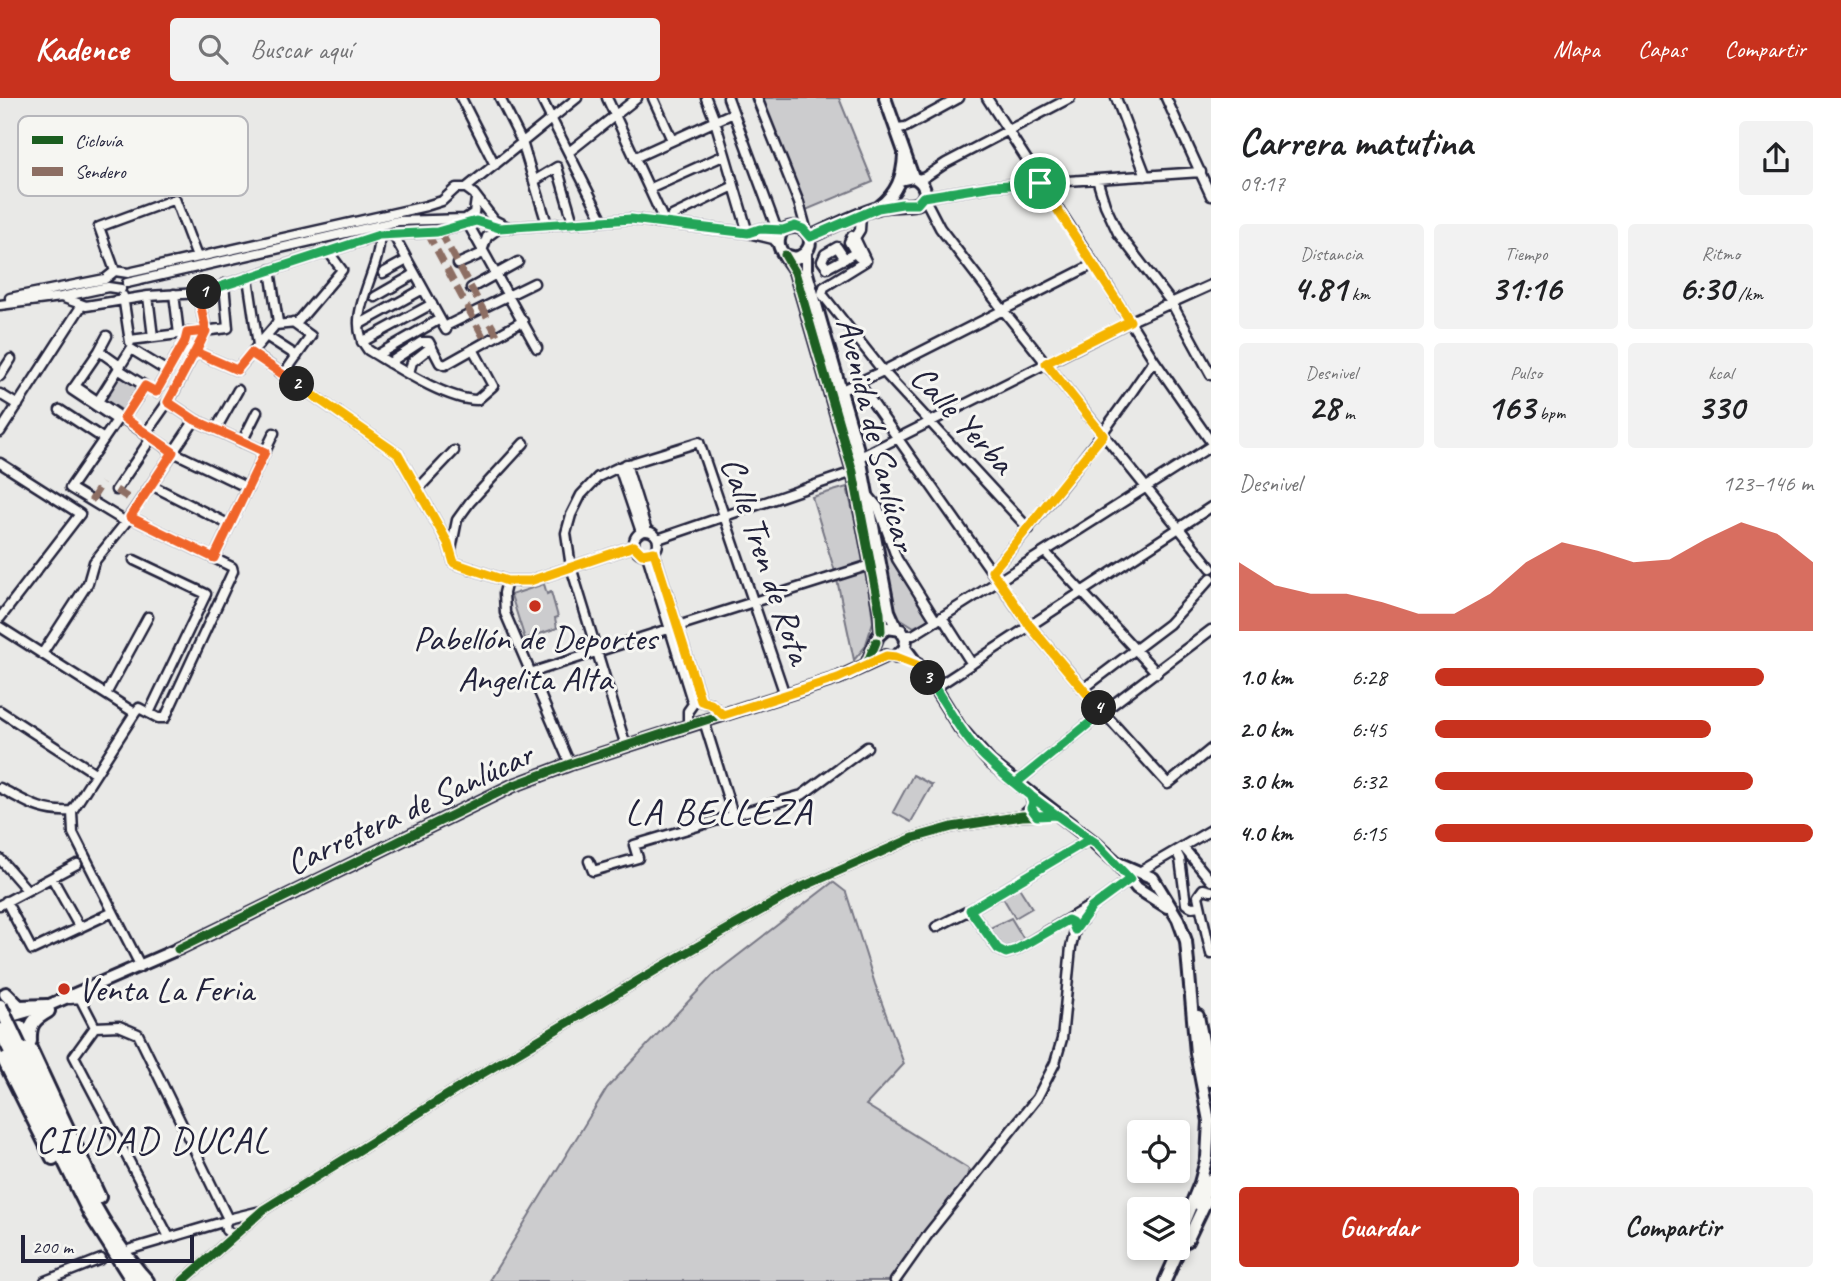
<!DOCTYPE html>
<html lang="es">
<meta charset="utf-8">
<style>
:root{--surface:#fff;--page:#f2f2f2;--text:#202124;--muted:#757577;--accent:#c8321e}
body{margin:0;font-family:Caveat,sans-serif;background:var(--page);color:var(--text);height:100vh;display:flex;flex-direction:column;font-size:26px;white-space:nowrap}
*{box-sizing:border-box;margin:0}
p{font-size:23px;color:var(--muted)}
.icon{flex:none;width:38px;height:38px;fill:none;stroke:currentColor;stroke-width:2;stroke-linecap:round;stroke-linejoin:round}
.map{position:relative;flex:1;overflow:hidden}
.side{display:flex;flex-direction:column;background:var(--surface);width:630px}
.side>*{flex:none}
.controls{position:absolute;left:1127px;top:1022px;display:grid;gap:14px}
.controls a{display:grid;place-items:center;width:63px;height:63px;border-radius:7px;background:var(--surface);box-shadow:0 4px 10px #0003;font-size:35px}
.scale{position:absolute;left:21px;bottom:18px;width:173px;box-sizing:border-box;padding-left:7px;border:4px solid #22223b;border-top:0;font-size:19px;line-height:24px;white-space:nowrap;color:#22223b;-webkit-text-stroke:5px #f6f6f2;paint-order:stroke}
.pin{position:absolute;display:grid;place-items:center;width:60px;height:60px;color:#fff;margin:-30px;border:4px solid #fff;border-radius:50%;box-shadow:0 2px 7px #0007}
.km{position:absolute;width:35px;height:35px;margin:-18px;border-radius:50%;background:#222;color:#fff;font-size:19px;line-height:35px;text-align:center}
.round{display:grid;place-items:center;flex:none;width:74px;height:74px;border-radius:7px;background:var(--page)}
.overview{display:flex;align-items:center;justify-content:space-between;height:119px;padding:0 28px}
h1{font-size:38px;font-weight:700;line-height:52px}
.figures{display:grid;grid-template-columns:repeat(3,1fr);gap:10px;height:119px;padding:7px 28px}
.figures div{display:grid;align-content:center;border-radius:7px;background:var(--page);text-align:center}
.figures b{font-size:35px;font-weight:700}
.figures small{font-size:19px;font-weight:400}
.figures p{font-size:19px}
.chart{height:196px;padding:14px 28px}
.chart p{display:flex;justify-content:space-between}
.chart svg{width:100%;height:126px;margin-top:7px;fill:var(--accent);opacity:.7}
.button{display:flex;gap:14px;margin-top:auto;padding:14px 28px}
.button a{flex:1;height:80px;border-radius:7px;background:var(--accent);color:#fff;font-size:28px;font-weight:700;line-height:80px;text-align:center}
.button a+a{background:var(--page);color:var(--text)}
ul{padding:0 28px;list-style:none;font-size:23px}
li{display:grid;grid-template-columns:112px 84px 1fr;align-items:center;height:52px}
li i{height:18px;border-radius:9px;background:var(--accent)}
header{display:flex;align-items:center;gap:42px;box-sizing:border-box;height:98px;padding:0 35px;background:var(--accent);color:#fff}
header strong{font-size:33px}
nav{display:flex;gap:38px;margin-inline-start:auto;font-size:24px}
.search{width:490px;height:63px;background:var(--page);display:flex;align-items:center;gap:18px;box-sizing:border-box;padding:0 24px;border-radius:7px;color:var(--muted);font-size:26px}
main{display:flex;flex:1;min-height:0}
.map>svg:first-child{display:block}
.green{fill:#ccccce;stroke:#777784;stroke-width:2}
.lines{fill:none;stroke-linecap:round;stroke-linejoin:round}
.minor-casing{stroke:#22223b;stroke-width:13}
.major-casing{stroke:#22223b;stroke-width:16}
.highway-casing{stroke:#22223b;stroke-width:18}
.minor{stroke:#f6f6f2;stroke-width:8}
.major{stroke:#f6f6f2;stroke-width:10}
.highway{stroke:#f6f6f2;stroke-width:12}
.highway-bridge-casing{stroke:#22223b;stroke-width:18;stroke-linecap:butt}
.highway-bridge{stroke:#f6f6f2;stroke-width:12}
.quiet{stroke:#8d6e63;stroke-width:7;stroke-dasharray:14 7;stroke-linecap:butt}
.cycleway-casing{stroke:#f6f6f2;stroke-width:13}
.cycleway{stroke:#1b5e20;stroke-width:9}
.split-1-casing{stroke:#fff;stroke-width:14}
.split-2-casing{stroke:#fff;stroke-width:14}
.split-3-casing{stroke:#fff;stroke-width:14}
.split-4-casing{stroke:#fff;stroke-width:14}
.split-5-casing{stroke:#fff;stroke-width:14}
.split-1{stroke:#22a559;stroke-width:9}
.split-2{stroke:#f0652b;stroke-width:9}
.split-3{stroke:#f5b400;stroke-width:9}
.split-4{stroke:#22a559;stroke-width:9}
.split-5{stroke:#f5b400;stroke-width:9}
.poi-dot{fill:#c8321e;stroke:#f6f6f2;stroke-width:2.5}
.labels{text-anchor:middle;stroke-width:6;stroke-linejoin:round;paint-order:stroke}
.street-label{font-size:35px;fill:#22223b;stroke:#f6f6f2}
.poi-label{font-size:35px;fill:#22223b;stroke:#f6f6f2}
.neighbourhood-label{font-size:37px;letter-spacing:2px;fill:#22223b;stroke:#f6f6f2}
.key{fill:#f6f6f2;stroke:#b6b6bb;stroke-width:2}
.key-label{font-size:19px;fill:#22223b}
</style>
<header>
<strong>Kadence</strong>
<div class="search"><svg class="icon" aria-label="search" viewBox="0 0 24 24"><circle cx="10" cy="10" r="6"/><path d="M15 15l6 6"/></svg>Buscar aquí</div>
<nav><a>Mapa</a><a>Capas</a><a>Compartir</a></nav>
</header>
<main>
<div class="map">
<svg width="1211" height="1183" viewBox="0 0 1211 1183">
<rect width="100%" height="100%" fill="#e9e9e7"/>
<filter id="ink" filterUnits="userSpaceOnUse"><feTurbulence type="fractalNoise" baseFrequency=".0143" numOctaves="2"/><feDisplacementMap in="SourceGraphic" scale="14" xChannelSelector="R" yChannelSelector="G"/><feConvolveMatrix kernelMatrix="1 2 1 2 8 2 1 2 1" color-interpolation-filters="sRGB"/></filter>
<g filter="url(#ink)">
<path class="green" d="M761 0H839L873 84 806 112Z
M118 276 140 290 125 314 103 300Z
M847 389 866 468 873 524 865 549 854 562 836 477 812 399Z
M873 408 894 463 929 521 914 529 895 517Z
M544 486 547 496 551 494 558 519 555 520 557 530 525 541 511 497Z
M913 677 932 687 911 724 893 714Z
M833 784 846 794 875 886 904 966 866 1007 969 1071 967 1078 906 1159 892 1183H493L490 1181 607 990 714 876Z
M1018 788 1032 810 1015 820 1002 798Z
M1011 820 1025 843 1009 850 1001 849 990 830Z"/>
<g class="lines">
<g class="minor-casing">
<path id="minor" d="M461 0 495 67
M500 0 522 44 547 126
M541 0 603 123
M607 0 665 125
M653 0 672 42
M706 0 715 23 748 135
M728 0 777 132
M757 0 799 105 807 134
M987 0 1094 166 1154 262 1211 344
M1116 0 1146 78
M1166 0 1211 98
M897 30 906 29 959 0
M569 54 637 0
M634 60 733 15
M918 81 925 79 946 65 1070 0
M1097 81 1105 107 1118 135 1171 204 1211 277
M534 83 557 69 573 124
M466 90 577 0
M649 91 725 57
M923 99 993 88 1201 74
M921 103 927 105 940 130 1003 212 1211 470
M861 117 860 132 855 140 866 163 824 189 822 196 883 273 1029 431
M672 118 734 88
M472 121 499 130 631 121 748 135 773 141 778 146
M467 124 537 250
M750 134 760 131 779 132
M393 136 446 232
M379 137C383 172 341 219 368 252 395 268 446 302 477 302L493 288 473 251
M855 140 852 138 849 144 858 159
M482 153 487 139 499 130
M845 161 837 149 825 156 822 163 827 170 855 155
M458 166 483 155
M115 173 128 175 426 108 442 103 456 90H466L474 96 494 122 508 129
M115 173 99 129 175 101 197 159
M383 175 407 162
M248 180 258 247
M127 185 398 123 465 121 474 115 476 101
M471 190 518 164
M174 196 179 236
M123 198 130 244
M148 198 153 239
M61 199 86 208 148 198 200 195 379 137 437 134 476 123
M375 199 415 176
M10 200 105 181 115 173
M0 207 61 199 108 189 121 191
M360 226 423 191
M275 227 297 225 342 172 328 153
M444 229 534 185
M266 238 297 258
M130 242 228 230 224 186
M362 244 432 206
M131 251 167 273
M99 253 107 238
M196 254 237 272 278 224 270 172
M252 255 398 356 448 445 454 465 507 483H530L634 448
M377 257 440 221
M389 265 421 244H429L440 265 445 267 523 223
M118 271 145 288 124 320
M409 275 412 264 431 249
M283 277 311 238 293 225
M0 278 11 261
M858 284 1030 528 1103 614 1168 686 1211 651
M75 288 99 253 120 268
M842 292 883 273 1094 166
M156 294 185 243 187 235
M0 296 18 307
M168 304 195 322 265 354
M97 305 131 251
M60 312 104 341
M124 320 117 322 72 292 75 288 173 354 248 390
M117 322 70 390 126 424
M216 331 238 292
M0 334 82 207
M146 335 170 301 206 233 198 195
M242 344 257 314
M860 359 1131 223 1211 187
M0 365 80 416 0 520
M626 366 647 433
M619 369 641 434
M151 387 230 427
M418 391 454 353
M116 392 152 339
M868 397 878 409 897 461 936 523
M130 419 232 469 233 473 165 620H158L139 610 135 615
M634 445a12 12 0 1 1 24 0a12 12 0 1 1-24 0Z
M658 441 853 374
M451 452 457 422 470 404 524 345
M654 454 701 603 711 606 723 617
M1045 454 1157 575
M647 457 693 606 688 613V628
M214 460 274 335
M134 462 206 496 149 615
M992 473C1050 406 1104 336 1154 262
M507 483 504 495 505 515 570 666
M942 519 972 566
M0 529 135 615
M905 537H913L942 519 1211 348
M42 556 88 485 94 464 126 424 195 322
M530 575 870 467
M935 590 1211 409
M1083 591 1169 526 1211 480
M106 596 148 519
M0 613 95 675
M704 623 733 717
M626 648 571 469 566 435 571 417 581 397 598 379 619 369 699 344 785 597
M1016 685 1103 614 1211 532
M0 690C27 704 41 715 72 713L73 735 140 867 138 870
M72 713 135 615
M1022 718 1033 708 1030 697
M1183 749 1211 783
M1176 753 1180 761 1186 806 1192 809 1200 808
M0 761 27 792
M589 763 593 773 638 760 634 747 802 697 867 649
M1141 773 1211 732
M52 780 80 830
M1211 793 1203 791 1198 798 1211 856
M6 803 32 852 113 814
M0 807 77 766
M970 812 998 851 1006 855 1016 852 1088 809
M936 829 970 812 1090 741
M70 901 80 900 95 929 74 958 169 1139
M95 929 119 928 138 936 228 1121
M236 1136 230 1135 226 1132 225 1126 228 1121 261 1113
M131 1151 226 1123
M45 1183 101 1161
M183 1183 263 1112 478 978 656 872 802 789 913 740 952 729 1022 718 1057 717
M895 1183 929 1135 1037 1000 1055 965 1062 941 1071 849 1075 832 1092 809 1130 781"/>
</g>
<g class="major-casing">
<path id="major" d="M885 0 913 79
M879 109C897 95 903 79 904 57
M810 139C833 129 857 115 881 109 891 107 913 108 919 105 930 96 924 84 913 79L900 82
M806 155V172L860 359 889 513 896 529
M785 157 796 160C822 151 808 119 783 132 771 148 787 159 795 174L853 374 880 515 881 533
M905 550 935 590 960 630 990 664 1095 745 1116 764 1137 790 1167 809
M867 566 878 538 887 530 901 532 906 541 905 550 896 559
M1116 764 1153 780 1178 821 1186 843 1196 955 1209 1023 1207 1059 1200 1085 1178 1139
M15 917 47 908 178 851 512 688 570 666 838 580 886 558
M1198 918 1211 983
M1199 1107 1211 1081
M1187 1143 1206 1103
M1165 1183 1187 1134"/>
</g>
<g class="highway-casing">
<path id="highway" d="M6 896 19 909 47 908
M20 929 99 1099
M30 943C29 926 34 921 48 913
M19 948C54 1023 90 1121 147 1183
M10 952 90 1115 133 1183
M0 954 53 1060"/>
</g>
<use href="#minor" class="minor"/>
<use href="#major" class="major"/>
<use href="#highway" class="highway"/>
<g class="highway-bridge-casing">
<path id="highway-bridge" d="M0 908 19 948
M0 932 10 952"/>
</g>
<use href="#highway-bridge" class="highway-bridge"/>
<path class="quiet" d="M440 133 497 237
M427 134 486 244
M116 392 138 406
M91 403 102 385"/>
<g class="cycleway-casing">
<path id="cycleway" d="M785 157 795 174 853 374 880 515 881 533
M178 851 512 688 570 666 848 576 867 566 876 544
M183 1183 263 1112 478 978 656 872 802 789 913 740 952 729 1022 718 1057 717"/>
</g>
<use href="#cycleway" class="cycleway"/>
</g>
</g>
<g class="lines" filter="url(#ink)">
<g class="split-1-casing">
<path id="split-1" d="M204 194 379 137 437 134 476 123 499 130 631 121 748 135 760 131 783 132 795 128 803 131 810 139 878 110 902 106H917L923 99 993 88 1040 85"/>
</g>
<g class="split-2-casing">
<path id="split-2" d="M204 194 198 195 206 233 168 304 195 322 265 354 214 460 130 419 173 354 124 320 145 288 156 294 185 243 187 235 206 233 196 254 237 272 251 255 297 286"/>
</g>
<g class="split-3-casing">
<path id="split-3" d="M297 286 398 356 448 445 454 465 507 483H530L634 448 642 456 654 454 701 603 711 606 723 617 838 580 886 558 896 559 919 568 928 580"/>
</g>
<g class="split-4-casing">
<path id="split-4" d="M928 580C944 602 955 626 973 647 1006 683 1050 712 1090 741L1096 745 1130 781 1092 809 1075 832 1072 824 1068 822 1016 852 1006 855 998 851 970 812 1090 741 1057 717 1037 718 1031 710 1033 705 1030 697 1016 685 1103 614 1099 610"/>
</g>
<g class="split-5-casing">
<path id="split-5" d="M1040 85 1130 223 1046 265 1103 337C1065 382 1030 429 992 473L1030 528 1099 610"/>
</g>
<use href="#split-1" class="split-1"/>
<use href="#split-2" class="split-2"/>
<use href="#split-3" class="split-3"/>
<use href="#split-4" class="split-4"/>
<use href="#split-5" class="split-5"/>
</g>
<g class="poi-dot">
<circle cx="535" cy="508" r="7"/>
<circle cx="64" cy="891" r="7"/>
</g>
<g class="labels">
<g class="street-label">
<text transform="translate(963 321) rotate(47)" y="12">Calle Yerba</text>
<text transform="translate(877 336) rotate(76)" y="12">Avenida de Sanlúcar</text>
<text transform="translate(767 462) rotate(71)" y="12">Calle Tren de Rota</text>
<text transform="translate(409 710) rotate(-25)" y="12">Carretera de Sanlúcar</text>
</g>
<g class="poi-label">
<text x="535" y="552">Pabellón de Deportes<tspan x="535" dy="40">Angelita Alta</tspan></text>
<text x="78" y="903" text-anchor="start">Venta La Feria</text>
</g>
<g class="neighbourhood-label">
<text x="719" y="726">LA BELLEZA</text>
<text x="153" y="1054">CIUDAD DUCAL</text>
</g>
</g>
<rect x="18" y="18" width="230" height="80" rx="10" class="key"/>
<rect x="32" y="38" width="31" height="8" fill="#1b5e20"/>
<rect x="32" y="69" width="31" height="9" fill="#8d6e63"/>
<g class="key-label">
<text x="75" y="49">Ciclovía</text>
<text x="75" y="80">Sendero</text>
</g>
</svg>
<div class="controls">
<a><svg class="icon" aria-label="locate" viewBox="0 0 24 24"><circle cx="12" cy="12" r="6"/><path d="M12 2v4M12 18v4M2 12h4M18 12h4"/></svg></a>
<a><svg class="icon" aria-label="layers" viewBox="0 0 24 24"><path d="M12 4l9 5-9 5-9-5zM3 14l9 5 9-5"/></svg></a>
</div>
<div class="scale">200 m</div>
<div class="pin" style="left:1040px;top:85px;background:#1e9e55"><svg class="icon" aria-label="arrive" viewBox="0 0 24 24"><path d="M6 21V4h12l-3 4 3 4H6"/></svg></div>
<b class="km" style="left:204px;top:194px">1</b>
<b class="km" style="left:297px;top:286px">2</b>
<b class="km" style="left:928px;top:580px">3</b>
<b class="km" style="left:1099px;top:610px">4</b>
</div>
<section class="side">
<div class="overview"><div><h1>Carrera matutina</h1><p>09:17</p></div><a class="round"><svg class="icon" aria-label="share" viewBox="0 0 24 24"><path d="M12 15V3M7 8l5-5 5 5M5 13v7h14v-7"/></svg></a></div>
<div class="figures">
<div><p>Distancia</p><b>4.81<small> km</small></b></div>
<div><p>Tiempo</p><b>31:16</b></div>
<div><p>Ritmo</p><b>6:30<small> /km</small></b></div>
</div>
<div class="figures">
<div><p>Desnivel</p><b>28<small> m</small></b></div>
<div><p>Pulso</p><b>163<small> bpm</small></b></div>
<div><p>kcal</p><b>330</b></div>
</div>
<div class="chart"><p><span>Desnivel</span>123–146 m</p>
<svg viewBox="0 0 160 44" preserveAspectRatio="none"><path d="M0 44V20L10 28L20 31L30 31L40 34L50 38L60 38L70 31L80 20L90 13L100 16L110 20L120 19L130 12L140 6L150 10L160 20V44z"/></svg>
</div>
<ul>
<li><b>1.0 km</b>6:28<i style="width:87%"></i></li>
<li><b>2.0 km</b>6:45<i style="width:73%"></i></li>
<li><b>3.0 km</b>6:32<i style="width:84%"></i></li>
<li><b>4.0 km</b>6:15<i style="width:100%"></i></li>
</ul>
<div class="button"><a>Guardar</a><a>Compartir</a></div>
</section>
</main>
